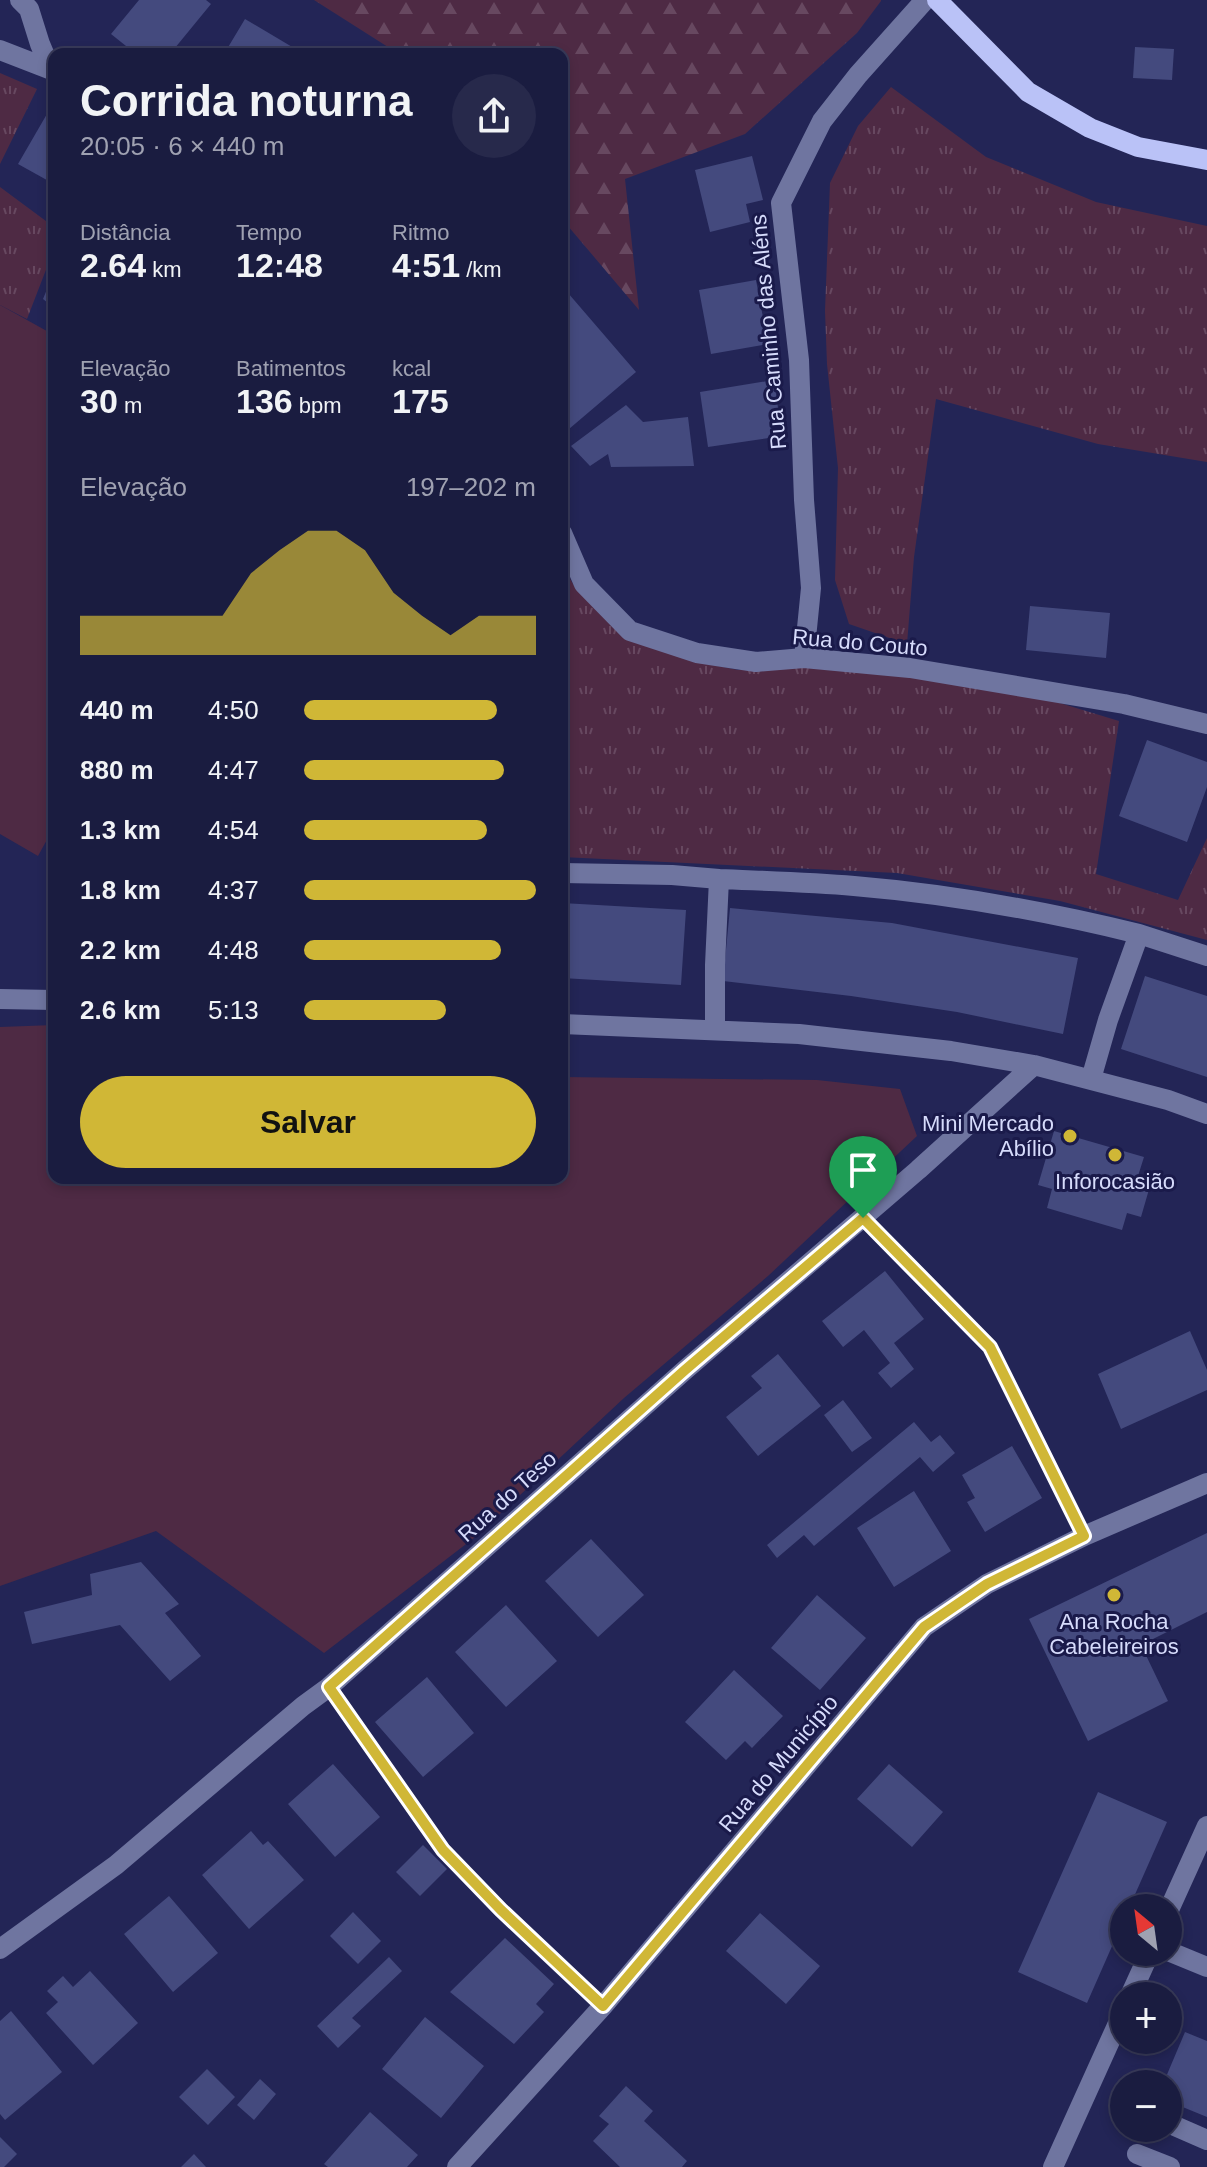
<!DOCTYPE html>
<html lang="pt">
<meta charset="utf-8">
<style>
:root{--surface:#1a1c40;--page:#27294b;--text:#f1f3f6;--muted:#9fa1b1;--line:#383a59;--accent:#d0b736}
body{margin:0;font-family:Helvetica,sans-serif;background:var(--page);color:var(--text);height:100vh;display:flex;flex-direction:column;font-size:30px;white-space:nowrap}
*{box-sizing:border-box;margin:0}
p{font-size:26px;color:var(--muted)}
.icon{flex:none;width:44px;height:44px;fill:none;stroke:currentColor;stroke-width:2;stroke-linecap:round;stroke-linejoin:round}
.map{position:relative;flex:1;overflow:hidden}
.details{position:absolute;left:48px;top:48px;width:520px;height:1136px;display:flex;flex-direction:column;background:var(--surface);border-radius:16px;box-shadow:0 4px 12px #0003,0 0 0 2px var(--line)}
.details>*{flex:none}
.needle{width:52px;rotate:331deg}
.tools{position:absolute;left:1110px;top:1894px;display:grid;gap:16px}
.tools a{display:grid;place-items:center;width:72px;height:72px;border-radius:50%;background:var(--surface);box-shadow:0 4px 12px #0003,0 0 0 2px var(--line);font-size:40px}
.pin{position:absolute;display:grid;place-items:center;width:68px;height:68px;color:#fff;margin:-82px -34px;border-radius:50% 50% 50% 0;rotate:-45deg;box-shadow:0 0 8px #0007}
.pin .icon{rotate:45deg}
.round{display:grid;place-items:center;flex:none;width:84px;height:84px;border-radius:42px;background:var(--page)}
.headline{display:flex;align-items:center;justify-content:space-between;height:136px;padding:0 32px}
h1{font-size:44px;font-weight:600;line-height:60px}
.metrics{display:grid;grid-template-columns:repeat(3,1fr);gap:12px;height:136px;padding:8px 32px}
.metrics div{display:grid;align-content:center}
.metrics b{font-size:34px;font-weight:600}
.metrics small{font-size:22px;font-weight:400}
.metrics p{font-size:22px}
.chart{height:224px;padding:16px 32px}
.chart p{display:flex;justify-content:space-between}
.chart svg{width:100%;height:144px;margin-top:8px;fill:var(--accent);opacity:.7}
.primary-button{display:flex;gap:16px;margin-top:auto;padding:16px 32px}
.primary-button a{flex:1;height:92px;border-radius:48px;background:var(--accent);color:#111;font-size:32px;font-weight:600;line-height:92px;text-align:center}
ul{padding:0 32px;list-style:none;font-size:26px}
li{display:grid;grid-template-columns:128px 96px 1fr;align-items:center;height:60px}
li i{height:20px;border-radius:10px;background:var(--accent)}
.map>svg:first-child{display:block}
.grass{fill:url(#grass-tufts)}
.forest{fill:url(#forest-firs)}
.pitch{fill:#4e2a44}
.building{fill:#444a7e}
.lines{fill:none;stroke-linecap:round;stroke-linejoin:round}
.path{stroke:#7e81aa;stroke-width:5;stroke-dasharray:6 6;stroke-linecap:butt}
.minor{stroke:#6f75a0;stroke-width:20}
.major{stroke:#bac2f7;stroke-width:20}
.route-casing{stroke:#fff;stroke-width:16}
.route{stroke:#d0b736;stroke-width:10}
.poi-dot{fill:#d0b736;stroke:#1a1a4a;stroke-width:3}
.labels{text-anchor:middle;stroke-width:6;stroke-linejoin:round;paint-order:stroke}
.street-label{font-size:22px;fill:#d6dbfb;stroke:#1a1a4a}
.poi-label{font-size:22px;fill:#d6dbfb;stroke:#1a1a4a}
</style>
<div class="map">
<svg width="1207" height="2167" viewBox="0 0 1207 2167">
<defs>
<pattern id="grass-tufts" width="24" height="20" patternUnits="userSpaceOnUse" patternTransform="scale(2)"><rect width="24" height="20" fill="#4e2a44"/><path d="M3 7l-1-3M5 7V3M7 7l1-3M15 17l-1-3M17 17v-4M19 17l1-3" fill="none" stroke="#674860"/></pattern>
<pattern id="forest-firs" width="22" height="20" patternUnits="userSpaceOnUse" patternTransform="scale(2)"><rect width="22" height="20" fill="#4e2a44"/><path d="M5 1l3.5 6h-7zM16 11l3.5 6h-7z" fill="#674860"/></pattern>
</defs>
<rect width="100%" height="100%" fill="#232556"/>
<path class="grass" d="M0 73 37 89 0 164Z
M891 87 986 157 1096 202 1207 226V462L1098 444 936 399 914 557 907 644 849 624 835 580 838 468 827 364 825 311 830 183 858 126Z
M0 187 54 227V249L27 319 0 305Z
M562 566 575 587 684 659 738 670 789 665 927 679 1040 697 1119 721 1096 874 1178 900 1207 838V940L1060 901 897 873 562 857Z"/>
<path class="forest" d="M314 0H881V1L857 33 745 134 625 179 639 310 562 219V54H399Z"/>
<path class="pitch" d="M0 305 54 335V827L38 856 0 834Z
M54 1025V1178H562V1077L817 1080 900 1089 917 1136 768 1276 624 1398 474 1538 324 1653 156 1531 0 1586V1027Z"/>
<path class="building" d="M139 0H206L211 4 170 54H136L111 34Z
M245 19 304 54H224Z
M1135 47 1174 49 1172 80 1133 78Z
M51 107 54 109V184L18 164Z
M752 156 763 200 746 204 750 222 710 232 695 170Z
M54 272V308L43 299Z
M756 280 768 344 711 354 699 290Z
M562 286 636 372 569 429 562 421Z
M774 380 782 436 708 447 700 392Z
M626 405 643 422 688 417 694 466 611 467 608 454 590 466 571 446Z
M1030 606 1110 613 1106 658 1026 650Z
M1147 740 1207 762V787L1187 842 1119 816Z
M562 903 686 910 681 985 562 978Z
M730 908 892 923 1078 958 1063 1034 957 1012 851 996 723 981Z
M1145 976 1207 996V1077L1121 1049Z
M1054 1131 1144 1157 1138 1176 1152 1179 1141 1217 1127 1213 1122 1230 1047 1208 1052 1189 1038 1185Z
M885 1271 924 1319 894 1343 914 1369 891 1388 878 1373 890 1363 864 1330 843 1347 822 1321Z
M1190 1331 1207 1370V1390L1121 1429 1098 1374Z
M778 1354 821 1406 758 1456 726 1417 762 1388 751 1376Z
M843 1400 872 1438 852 1452 824 1415Z
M914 1422 931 1442 940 1435 955 1453 933 1472 920 1457 814 1546 804 1535 777 1558 767 1545Z
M1012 1446 1042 1498 985 1532 967 1502 975 1498 962 1475Z
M914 1491 951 1551 894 1587 857 1528Z
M1207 1533V1612L1141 1645 1168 1701 1088 1741 1029 1619Z
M591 1539 644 1595 598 1637 545 1581Z
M141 1562 179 1604 165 1613 201 1656 170 1681 120 1625 32 1644 24 1612 92 1595 90 1574Z
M817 1595 866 1638 820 1690 771 1648Z
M506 1605 557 1661 506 1707 455 1652Z
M734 1670 783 1716 752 1748 745 1741 726 1760 685 1722Z
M427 1677 474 1733 423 1777 375 1722Z
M333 1764 380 1817 335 1857 288 1804Z
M889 1764 943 1812 912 1847 857 1799Z
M1098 1792 1167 1822 1129 1908H1124V1919L1087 2003 1018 1972Z
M251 1831 263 1845 268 1841 304 1880 249 1929 202 1875Z
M423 1845 447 1869 420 1896 396 1872Z
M169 1896 218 1953 173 1992 124 1934Z
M353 1912 381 1941 358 1964 330 1936Z
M760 1913 820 1966 786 2004 726 1951Z
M505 1938 554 1984 536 2004 544 2012 514 2044 450 1992Z
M389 1957 402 1971 352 2018 361 2026 338 2048 317 2026Z
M90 1971 138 2023 93 2065 46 2013 58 2002 47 1991 63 1976 73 1987Z
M11 2011 62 2072 5 2120 0 2114V2021Z
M425 2017 484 2066 441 2118 382 2069Z
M1185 2032 1207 2041V2117L1168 2101V2084H1163Z
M207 2069 235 2097 208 2125 179 2097Z
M260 2079 276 2094 254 2120 237 2105Z
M626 2086 653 2111 644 2121 687 2161 682 2167H620L593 2141 609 2124 599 2116Z
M370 2112 418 2155 407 2167H328L324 2164Z
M0 2137 17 2154 4 2167H0Z
M194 2154 206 2167H181Z"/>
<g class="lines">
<path class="path" d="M880 1236 990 1347 1072 1513
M343 1708 443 1850 501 1910 583 1987"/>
<path class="minor" d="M20 0 29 9 40 44 51 70
M0 50 54 71
M562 533 584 584 630 631 697 653 756 662 804 658 910 668 1124 704 1207 724
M804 658 811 588 804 500 799 360 781 203 822 121 858 75 925 0
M562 873 672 875 719 879
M0 999 54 1000
M562 1024 799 1034 951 1051 1034 1065 1168 1100 1207 1114
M715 1030V965L719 879C764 881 809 882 854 886 950 894 1045 911 1139 934
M1091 1079 1108 1020 1139 934 1207 956
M1168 1912 1207 1826
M0 1949 116 1865 303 1706 329 1687 685 1370 918 1170 1034 1065
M1168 1951 1207 1967
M1130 1996 1150 1952
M1168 2123 1207 2140
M1137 2154 1170 2167
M457 2167 603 2006 924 1627 987 1584 1084 1536 1207 1483
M1053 2167 1124 2010"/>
<path class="major" d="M937 0 1028 92 1090 128 1138 147 1207 160"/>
</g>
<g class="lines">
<g class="route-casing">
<path id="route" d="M863 1218 990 1347 1084 1536 987 1584 924 1627 603 2006 501 1910 443 1850 329 1687 685 1370Z"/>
</g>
<use href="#route" class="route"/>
</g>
<g class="poi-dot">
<circle cx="1070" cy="1136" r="8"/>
<circle cx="1115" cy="1155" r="8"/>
<circle cx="1114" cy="1595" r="8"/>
</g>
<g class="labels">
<g class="street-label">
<text transform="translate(768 332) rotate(-95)" y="8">Rua Caminho das Aléns</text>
<text transform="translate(860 642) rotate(5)" y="8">Rua do Couto</text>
<text transform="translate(507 1496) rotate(-42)" y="8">Rua do Teso</text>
<text transform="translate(778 1763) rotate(-50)" y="8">Rua do Município</text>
</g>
<g class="poi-label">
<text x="1054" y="1131" text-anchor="end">Mini Mercado<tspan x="1054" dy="25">Abílio</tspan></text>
<text x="1115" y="1189">Inforocasião</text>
<text x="1114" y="1629">Ana Rocha<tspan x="1114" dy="25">Cabeleireiros</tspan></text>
</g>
</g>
</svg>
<div class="tools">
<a><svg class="needle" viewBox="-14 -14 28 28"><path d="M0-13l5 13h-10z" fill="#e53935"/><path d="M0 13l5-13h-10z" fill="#9fa1b1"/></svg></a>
<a>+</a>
<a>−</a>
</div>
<div class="pin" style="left:863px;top:1218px;background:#1e9e55"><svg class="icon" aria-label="arrive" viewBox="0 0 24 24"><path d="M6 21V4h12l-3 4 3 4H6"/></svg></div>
<section class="details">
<div class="headline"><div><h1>Corrida noturna</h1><p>20:05 · 6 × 440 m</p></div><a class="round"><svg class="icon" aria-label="share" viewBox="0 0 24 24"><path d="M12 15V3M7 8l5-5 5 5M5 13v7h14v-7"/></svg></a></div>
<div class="metrics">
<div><p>Distância</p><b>2.64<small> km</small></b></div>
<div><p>Tempo</p><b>12:48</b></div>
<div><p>Ritmo</p><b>4:51<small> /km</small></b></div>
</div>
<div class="metrics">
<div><p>Elevação</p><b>30<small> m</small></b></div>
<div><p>Batimentos</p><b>136<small> bpm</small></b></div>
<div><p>kcal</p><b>175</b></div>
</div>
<div class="chart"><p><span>Elevação</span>197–202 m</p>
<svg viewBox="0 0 160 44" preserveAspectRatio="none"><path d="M0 44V32L10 32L20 32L30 32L40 32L50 32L60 19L70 12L80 6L90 6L100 12L110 25L120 32L130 38L140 32L150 32L160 32V44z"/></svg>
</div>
<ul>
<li><b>440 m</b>4:50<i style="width:83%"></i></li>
<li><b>880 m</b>4:47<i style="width:86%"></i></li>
<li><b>1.3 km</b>4:54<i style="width:79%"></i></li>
<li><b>1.8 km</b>4:37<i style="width:100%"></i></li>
<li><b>2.2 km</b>4:48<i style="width:85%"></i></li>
<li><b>2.6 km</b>5:13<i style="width:61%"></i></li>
</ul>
<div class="primary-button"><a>Salvar</a></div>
</section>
</div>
